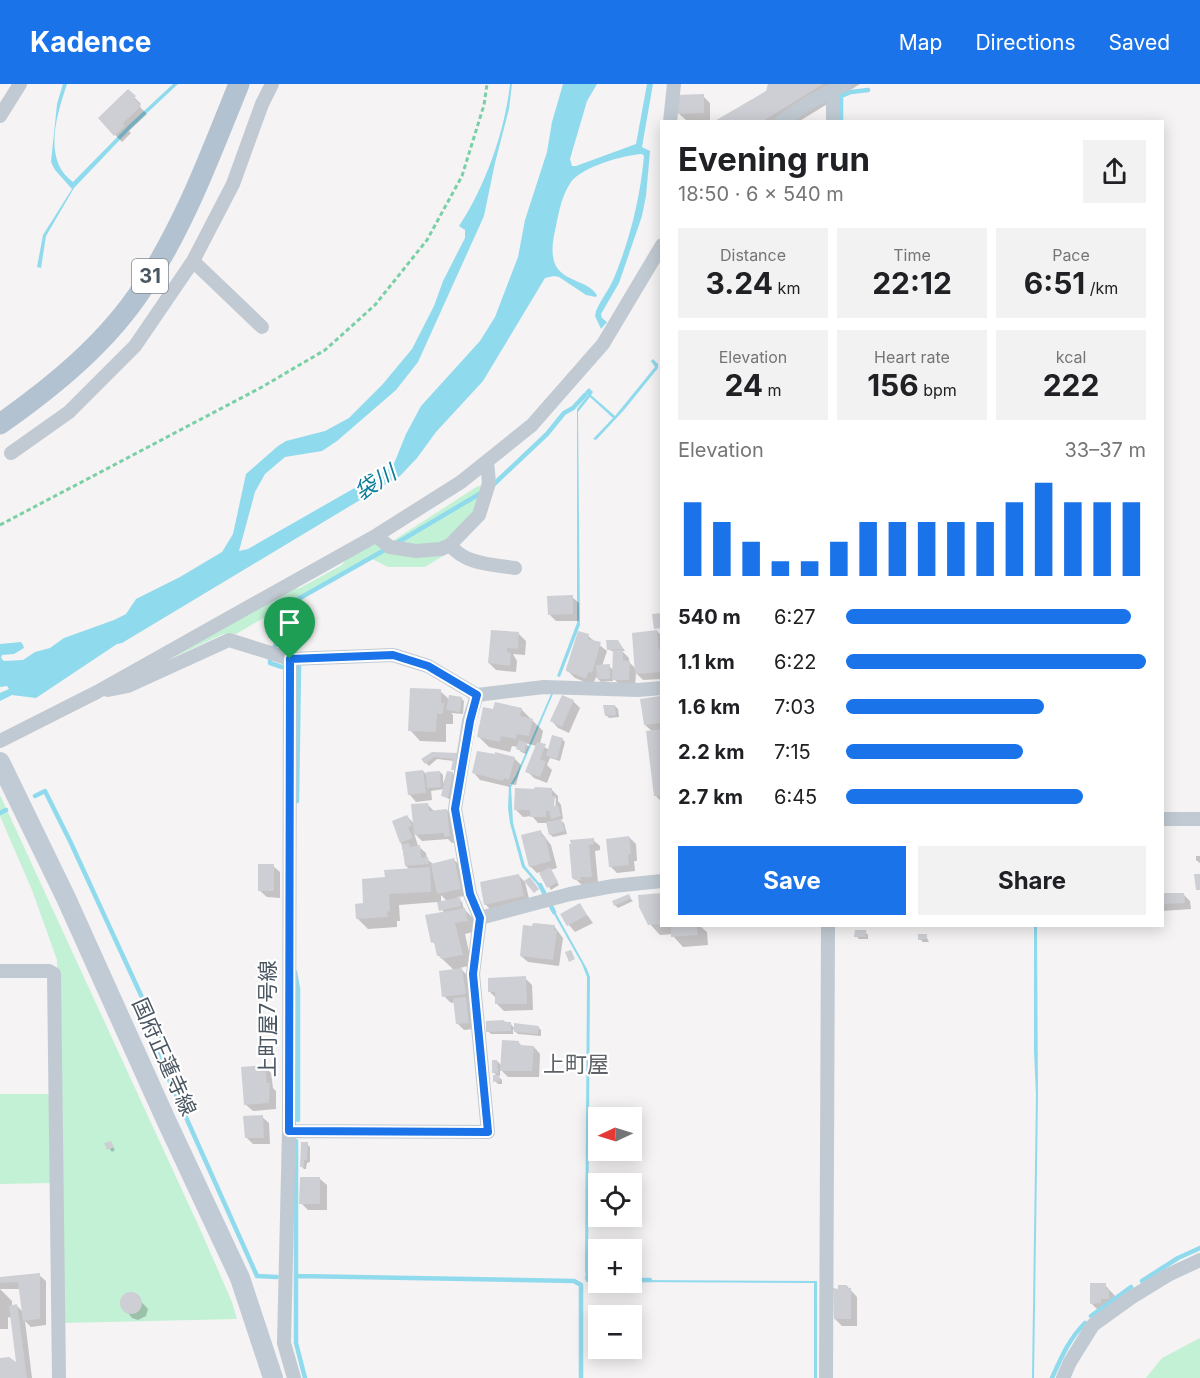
<!DOCTYPE html>
<meta charset="utf-8">
<style>
:root{--surface:#fff;--page:#f2f2f2;--text:#202124;--muted:#757577;--accent:#1a73e8}
body{margin:0;font-family:Inter,"Noto Sans JP",sans-serif;background:var(--page);color:var(--text);height:100vh;display:flex;flex-direction:column;font-size:22px;white-space:nowrap}
*{box-sizing:border-box;margin:0}
p{font-size:20px;color:var(--muted)}
.icon{flex:none;width:33px;height:33px;fill:none;stroke:currentColor;stroke-width:2;stroke-linecap:round;stroke-linejoin:round}
.map{position:relative;flex:1;overflow:hidden}
.sheet{position:absolute;left:660px;top:36px;width:504px;height:807px;display:flex;flex-direction:column;background:var(--surface);border-radius:0px;box-shadow:0 3px 15px #0003}
.sheet>*{flex:none}
.needle{width:39px;rotate:266deg}
.fabs{position:absolute;left:588px;top:1023px;display:grid;gap:12px}
.fabs a{display:grid;place-items:center;width:54px;height:54px;border-radius:0px;background:var(--surface);box-shadow:0 3px 15px #0003;font-size:30px}
.pin{position:absolute;display:grid;place-items:center;width:51px;height:51px;color:#fff;margin:-62px -26px;border-radius:50% 50% 50% 0;rotate:-45deg;box-shadow:0 0 6px #0007}
.pin .icon{rotate:45deg}
.round{display:grid;place-items:center;flex:none;width:63px;height:63px;border-radius:0px;background:var(--page)}
.overview{display:flex;align-items:center;justify-content:space-between;height:102px;padding:0 18px}
h1{font-size:33px;font-weight:700;line-height:45px}
.figures{display:grid;grid-template-columns:repeat(3,1fr);gap:9px;height:102px;padding:6px 18px}
.figures div{display:grid;align-content:center;border-radius:0px;background:var(--page);text-align:center}
.figures b{font-size:30px;font-weight:700}
.figures small{font-size:16px;font-weight:400}
.figures p{font-size:16px}
.chart{height:168px;padding:12px 18px}
.chart p{display:flex;justify-content:space-between}
.chart svg{width:100%;height:108px;margin-top:6px;stroke:var(--accent);stroke-width:6}
.action{display:flex;gap:12px;margin-top:auto;padding:12px 18px}
.action a{flex:1;height:69px;border-radius:0px;background:var(--accent);color:#fff;font-size:24px;font-weight:700;line-height:69px;text-align:center}
.action a+a{background:var(--page);color:var(--text)}
ul{padding:0 18px;list-style:none;font-size:20px}
li{display:grid;grid-template-columns:96px 72px 1fr;align-items:center;height:45px}
li i{height:15px;border-radius:8px;background:var(--accent)}
header{display:flex;align-items:center;gap:36px;box-sizing:border-box;height:84px;padding:0 30px;background:var(--accent);color:#fff}
header strong{font-size:28px}
nav{display:flex;gap:33px;margin-inline-start:auto;font-size:21px}
.map>svg:first-child{display:block}
.green{fill:#c3f1d5}
.water{fill:#90daee}
.shadow{fill:#0003;fill-rule:evenodd}
.lines{fill:none;stroke-linecap:round;stroke-linejoin:round}
.stream{stroke:#90daee;stroke-width:4.5}
.building{fill:#cdcfd5}
.path{stroke:#7ad0a6;stroke-width:3;stroke-dasharray:4.5 3;stroke-linecap:butt}
.minor{stroke:#c1cad2;stroke-width:14}
.secondary{stroke:#c1cbd6;stroke-width:20}
.primary{stroke:#b3c2d1;stroke-width:21}
.route-casing{stroke:#fff;stroke-width:12}
.route{stroke:#1a73e8;stroke-width:8}
.labels{text-anchor:middle;stroke-width:4.5;stroke-linejoin:round;paint-order:stroke}
.shield{fill:#fff;stroke:#808990;stroke-width:1.5}
.shield-label{font-size:20px;font-weight:bold;fill:#4a5661}
.street-label{font-size:21px;fill:#4a5661;stroke:#fff}
.water-label{font-size:22px;font-style:italic;fill:#0c7c9b;stroke:#fff}
.neighbourhood-label{font-size:22px;fill:#5f6368;stroke:#fff}
</style>
<header>
<strong>Kadence</strong>
<nav><a>Map</a><a>Directions</a><a>Saved</a></nav>
</header>
<div class="map">
<svg width="1200" height="1294" viewBox="0 0 1200 1294">
<rect width="100%" height="100%" fill="#f5f3f3"/>
<path class="green" d="M478 402 483 403 479 424 449 457 420 463 391 458Z
M373 458 418 472 448 469 425 483H388L368 473 236 550H223L127 595 288 506 300 504 342 481 350 469Z
M0 711 200 1145 232 1218 237 1235 63 1239 57 876 32 806 0 732Z
M0 1010H51L53 1099 0 1100Z
M1200 1254V1294H1146L1162 1274Z"/>
<path class="water" d="M63 0H67C57 30 42 76 73 98L130 40 173 0H178L132 43 74 104 46 152 41 184 37 183 43 151 72 105 55 86 51 78 57 20Z
M510 0H512L509 25 495 79 484 132 418 278 396 306 337 357 322 367 285 373 265 390 255 408 239 467 248 465 393 382 406 350 421 322 480 257 495 233 518 173 525 136 547 68 552 38 563 0H597L587 17 570 75 572 82H576L636 60 647 0H653L642 63 650 67 646 112 642 132 619 199 601 230 602 234 607 238 601 245 595 232 596 227C601 215 609 206 614 194 630 155 640 115 644 72L642 70C623 71 582 83 571 98 562 111 559 127 556 142 553 155 550 170 556 182 565 198 587 196 597 211L596 213 586 211 559 193 554 192 545 194 483 297 436 348 417 374 400 392 122 559 117 560 36 614 12 611 0 617V609L9 605 7 602 0 603V560L21 558 23 561 24 564 14 570 2 571 1 574 4 577 23 576 35 568 50 564 64 554 114 536 126 530 136 515 180 493 222 468 233 450 246 390 278 362 286 357 325 347 349 334 382 301 412 265 434 222 443 197 465 154V146L459 142C485 103 505 47 510 0Z
M653 275 658 280V284L624 326 596 356 593 355 613 334 590 313 578 328 580 541 560 593 557 592 577 539V325L588 311 585 308 589 304 593 308 591 311 615 332 655 283 651 277Z
M551 610H553L517 694 511 703 513 739 525 782 544 805 542 806 522 783 510 739 508 724 509 703 516 691Z
M553 824 587 885 590 893 588 1186 590 1195 598 1196V1198H586L585 1185 587 893 582 880 551 825Z
M1034 842H1037L1038 1011 1034 1294H1032L1036 1011 1034 967Z
M632 1196 817 1197V1294H814V1199L632 1198Z"/>
<path class="shadow" d="M769 0H860L798 38H716L767 8Z
M128 7 141 20 139 22 147 30 129 47 131 49 122 58 100 35Z
M703 12 710 19V36H686L679 30Z
M572 513 579 519V537H556L550 531Z
M657 547 662 552V595L643 596 636 589 635 603 621 602 613 594V597L601 598 596 593 593 601 575 594 568 587 588 552 607 567 602 582H609L614 587V568L608 565 618 557 625 567H622L629 574V578L636 585Z
M519 550 526 557 525 571 513 570 517 577 516 588 496 586 489 579Z
M440 607 450 616 461 614 464 617 463 630 451 629 453 631V640H446V658L420 657 410 646Z
M563 613 573 617 580 624 569 649 558 644 552 637Z
M660 614 662 615V718L656 712 652 647 645 641Z
M615 622 618 625 619 633 609 634 606 631Z
M521 625 543 647 540 660 549 666 562 655 565 658 560 677 550 674 547 681 552 686 547 699 534 694 527 687 537 662 525 659 529 663 526 670 521 668 518 663 512 662 510 668 489 663 479 653Z
M432 669 458 671 456 688 453 685 454 677 437 675 429 682 423 676Z
M514 674 521 681 516 701 510 700V703L480 696 474 689Z
M423 687 428 692 440 688 443 691V700L447 689H452L455 692 451 716 443 712 444 705 431 707 432 716 416 718 410 711Z
M551 705 558 712V717L561 721 563 735 560 736 564 739 567 750 553 753 550 750 548 739H538L532 732 523 733 516 726ZM554 712 556 715 555 729H552Z
M427 720 435 728 447 726 453 733 456 758 452 759 448 755 422 757 414 749 418 762 426 769 427 775 434 781 454 776 461 782 467 812 457 813 462 818 464 825 475 836 477 847 465 850 472 881 460 884 468 892 472 916 468 917 472 921 475 945 464 946 458 940 455 918 451 919 444 912 454 886 438 871 436 862 433 858 444 829 438 818 399 821 400 837H397V843L368 845 357 834 364 820 386 794 410 786 406 782 401 758 407 732 414 740ZM441 811 447 817 441 818Z
M541 748 551 761 557 784 550 786 559 801 551 806 540 788 537 789 530 782Z
M629 753 636 760 637 777H634L635 787 617 789 610 782Z
M593 756 600 762V766L595 767 598 799 586 800 587 802H583L573 793 570 761Z
M1196 772H1200V779L1196 776Z
M273 782 280 788V814L267 813 260 807Z
M519 792 525 798 530 819 492 827 485 820Z
M662 810V842H700L707 848 708 861 683 863 673 852V850L660 851 650 840Z
M1183 810 1190 817 1191 825 1162 827V811Z
M628 812 633 817 618 824 615 821Z
M579 820 593 839 575 848 569 841 562 830Z
M554 842 563 854 559 882 528 878 521 872 534 844Z
M865 848 868 851V855H859L856 852Z
M926 852 929 858H923L920 855Z
M525 894 532 901 533 926 504 927 497 920V915L490 908Z
M503 937 510 939 515 945 538 943 541 946V952L518 950 513 945V950H491L488 947Z
M519 959 523 963H534L540 970 539 993H508L500 985V992H498L502 996V1000H498L495 997 498 993 494 989 497 977 502 982Z
M264 982 271 989 273 1004 276 1007V1025L253 1027 246 1021Z
M262 1033 269 1039 270 1060H253L246 1053Z
M110 1058 115 1066 112 1068 106 1060Z
M307 1060 310 1063V1078L307 1079 306 1085H304L301 1082Z
M320 1095 327 1101V1126H308L301 1119Z
M39 1191 46 1197V1241L31 1243 25 1237 32 1294H0V1276L22 1284 12 1234 8 1233V1245H0V1195ZM0 1205H20L23 1228 17 1222 12 1223V1217Z
M1105 1201 1116 1213 1115 1221H1107V1226H1098L1091 1219Z
M847 1202 857 1213V1242H842L835 1235 840 1206Z
M129 1210 137 1213 148 1225 146 1232 138 1236 132 1234 122 1221 124 1213Z"/>
<g class="lines">
<path class="stream" d="M841 38V12L851 8 868 6
M493 401 547 350 564 329 573 324 585 311
M395 460 481 409
M275 562 293 518 388 464
M270 577V579L282 583
M35 712 45 707 70 757 163 959 159 973 257 1192 277 1193
M297 717 299 582
M0 729 6 726
M540 801 554 828
M295 888 298 905V1036
M296 1057V1259L305 1294
M297 1192 574 1197 581 1201V1294
M587 1194 598 1195
M632 1196H650
M1142 1197 1178 1174 1200 1164
M1091 1232 1131 1203
M1052 1294C1061 1274 1069 1255 1085 1239"/>
</g>
<path class="building" d="M768 0H823L761 38H713L766 7Z
M128 5 136 12 134 14 141 22 123 39 125 42 114 52 98 34Z
M704 10V29L678 30 677 11Z
M573 511V530L548 531 547 512Z
M662 529V544L654 545 652 530Z
M491 546 519 548 518 565 507 564V568L511 569 510 582 488 579Z
M657 546 659 566H662L661 588 635 590 632 549Z
M578 547 589 550 588 555 601 558 592 589 589 587 586 595 566 587V585Z
M606 556H618L623 565 607 566Z
M613 566H623V576L630 577 629 596H612Z
M610 580V595H597L596 581Z
M410 604 441 605V619H444L443 630H437L436 648 408 647Z
M449 611 462 613 460 628 446 626Z
M562 611 574 616 562 643 550 637Z
M660 612 661 639 644 641 640 615Z
M495 618 522 624 520 632 533 635 529 652 517 650 516 655 501 652 500 658 477 653 483 623 493 625Z
M603 621H615L616 631 605 632Z
M662 645V712H654L646 647Z
M552 651 563 654 557 675 546 672Z
M519 656 527 659 524 668 516 665Z
M537 658 546 660 540 675 546 678 540 693 525 688Z
M477 667 495 670V668L515 673 509 696 504 694 503 697 472 689Z
M432 668 458 669 455 686H451L453 675 434 673 425 680 421 675Z
M423 686 426 709 408 711 405 688Z
M440 687 441 703 427 704 426 688Z
M447 687 453 688 448 714 441 712Z
M535 703 552 704V712H555L554 722 558 721 561 732 551 735 549 727H546V733H530V726H514L515 704 534 705Z
M428 719 429 727 447 725 450 752 444 753V749L414 751 411 720Z
M407 731 412 742 408 743 413 754 400 759 392 737Z
M561 735 565 747 549 751 546 738Z
M541 746 542 753 545 752 551 777 529 783 521 751Z
M629 752 631 770 628 771 629 781 609 783 606 755Z
M594 754V760L589 761 592 793H580L581 796H575L572 794 569 760H571L570 756Z
M409 759 410 763 420 761 421 774 428 773 429 780 405 782 402 760Z
M454 774 461 805 437 810 431 780Z
M258 780H274V807H258Z
M430 783 431 808 389 810 390 828 387 827 388 833 356 835 355 820 363 819 362 795 385 793 384 786Z
M550 783 558 798 547 804 539 789Z
M519 790 524 812 484 821 480 798Z
M1194 790H1200V806H1196Z
M530 793 539 805 534 809 524 797Z
M662 809V840L648 841 639 823 638 811Z
M1162 809H1184L1185 819 1162 820Z
M629 810 631 814 614 822 612 817Z
M460 813 461 822 439 827 437 818Z
M580 819 587 831 567 842 560 830Z
M465 824 468 837 455 839 463 871 441 875 440 871 437 872 434 858 431 859 425 831Z
M533 839 555 841 554 846H557L553 876 520 872 523 841 532 842Z
M671 842H697L698 851 671 853Z
M855 846H866V853H854Z
M918 850H927V855L918 856Z
M571 866 575 875 569 878 565 868Z
M462 884 466 910 442 913 439 887Z
M526 892 527 920H495V908H488V894Z
M466 913 469 939 456 940 453 914Z
M504 936V938H511V947L486 948V937Z
M514 939 539 942 538 950 514 948Z
M502 956 519 957V961L534 962 532 987H500Z
M492 976H497L498 989H492Z
M265 981 267 999H270L269 1019 244 1021 241 983Z
M493 991H499V997L493 998Z
M263 1031 264 1054H245L243 1032Z
M111 1057 114 1063 107 1066 104 1059Z
M301 1058H308L307 1076H304V1083H300Z
M300 1093H320V1120H299Z
M40 1189V1235L23 1237 18 1198 0 1199V1193Z
M1090 1199H1106V1205H1109V1215H1101V1219L1090 1220Z
M838 1201H847V1204H851V1235H834L833 1204 838 1205Z
M120 1219a11 11 0 1 1 22 0a11 11 0 1 1-22 0Z
M17 1220 27 1294H0V1274L9 1273 16 1278 9 1222Z"/>
<g class="lines">
<path class="path" d="M0 441 262 303 325 266 375 221 427 156 462 92 484 21 487 0"/>
<path class="minor" d="M0 32 20 0
M670 38 674 0
M781 38 808 19 845 0
M833 38V8
M193 177 262 243
M11 369 69 328 135 262 193 177 233 100 262 20 272 0
M376 452 390 463 416 467 441 465 450 461 479 431 489 399 487 377
M450 461C466 481 491 480 515 484
M290 575 289 1047 284 1259 294 1294
M108 606 128 602 229 556 290 575 393 571 428 582 477 611 544 603 638 606 662 604
M0 657 97 608 377 451 461 398 532 341 603 260 662 161
M1162 735H1200
M480 834 570 810 613 802 662 797
M0 887H49L54 890 59 1294
M289 1047 488 1048 473 890 480 834 470 810 455 725 469 637 477 611
M826 1294 828 842
M1063 1294 1070 1278 1093 1241 1132 1213 1168 1191 1200 1176"/>
<path class="secondary" d="M0 678 66 814 166 1036 240 1194 273 1294"/>
<path class="primary" d="M0 340C54 302 108 258 144 202 185 140 211 69 239 0"/>
</g>
<g class="lines">
<g class="route-casing">
<path id="route" d="M393 571 428 582 477 611 470 637 455 725 470 810 480 834 473 890 488 1048 289 1047 290 575Z"/>
</g>
<use href="#route" class="route"/>
</g>
<g class="labels">
<rect class="shield" x="132" y="175" width="36" height="34" rx="4.5"/>
<g class="shield-label">
<text x="150" y="199">31</text>
</g>
<g class="street-label">
<text transform="translate(268 935) rotate(-90)" y="7">上町屋7号線</text>
<text transform="translate(164 973) rotate(66)" y="7">国府正蓮寺線</text>
</g>
<g class="water-label">
<text transform="translate(375 398) rotate(-32)" y="8">袋川</text>
</g>
<g class="neighbourhood-label">
<text x="576" y="988">上町屋</text>
</g>
</g>
</svg>
<div class="fabs">
<a><svg class="needle" viewBox="-14 -14 28 28"><path d="M0-13l5 13h-10z" fill="#e53935"/><path d="M0 13l5-13h-10z" fill="#757577"/></svg></a>
<a><svg class="icon" aria-label="locate" viewBox="0 0 24 24"><circle cx="12" cy="12" r="6"/><path d="M12 2v4M12 18v4M2 12h4M18 12h4"/></svg></a>
<a>+</a>
<a>−</a>
</div>
<div class="pin" style="left:290px;top:575px;background:#1e9e55"><svg class="icon" aria-label="arrive" viewBox="0 0 24 24"><path d="M6 21V4h12l-3 4 3 4H6"/></svg></div>
<section class="sheet">
<div class="overview"><div><h1>Evening run</h1><p>18:50 · 6 × 540 m</p></div><a class="round"><svg class="icon" aria-label="share" viewBox="0 0 24 24"><path d="M12 15V3M7 8l5-5 5 5M5 13v7h14v-7"/></svg></a></div>
<div class="figures">
<div><p>Distance</p><b>3.24<small> km</small></b></div>
<div><p>Time</p><b>22:12</b></div>
<div><p>Pace</p><b>6:51<small> /km</small></b></div>
</div>
<div class="figures">
<div><p>Elevation</p><b>24<small> m</small></b></div>
<div><p>Heart rate</p><b>156<small> bpm</small></b></div>
<div><p>kcal</p><b>222</b></div>
</div>
<div class="chart"><p><span>Elevation</span>33–37 m</p>
<svg viewBox="0 0 160 44" preserveAspectRatio="none"><path d="M5 44V14M15 44V22M25 44V30M35 44V38M45 44V38M55 44V30M65 44V22M75 44V22M85 44V22M95 44V22M105 44V22M115 44V14M125 44V6M135 44V14M145 44V14M155 44V14"/></svg>
</div>
<ul>
<li><b>540 m</b>6:27<i style="width:95%"></i></li>
<li><b>1.1 km</b>6:22<i style="width:100%"></i></li>
<li><b>1.6 km</b>7:03<i style="width:66%"></i></li>
<li><b>2.2 km</b>7:15<i style="width:59%"></i></li>
<li><b>2.7 km</b>6:45<i style="width:79%"></i></li>
</ul>
<div class="action"><a>Save</a><a>Share</a></div>
</section>
</div>
